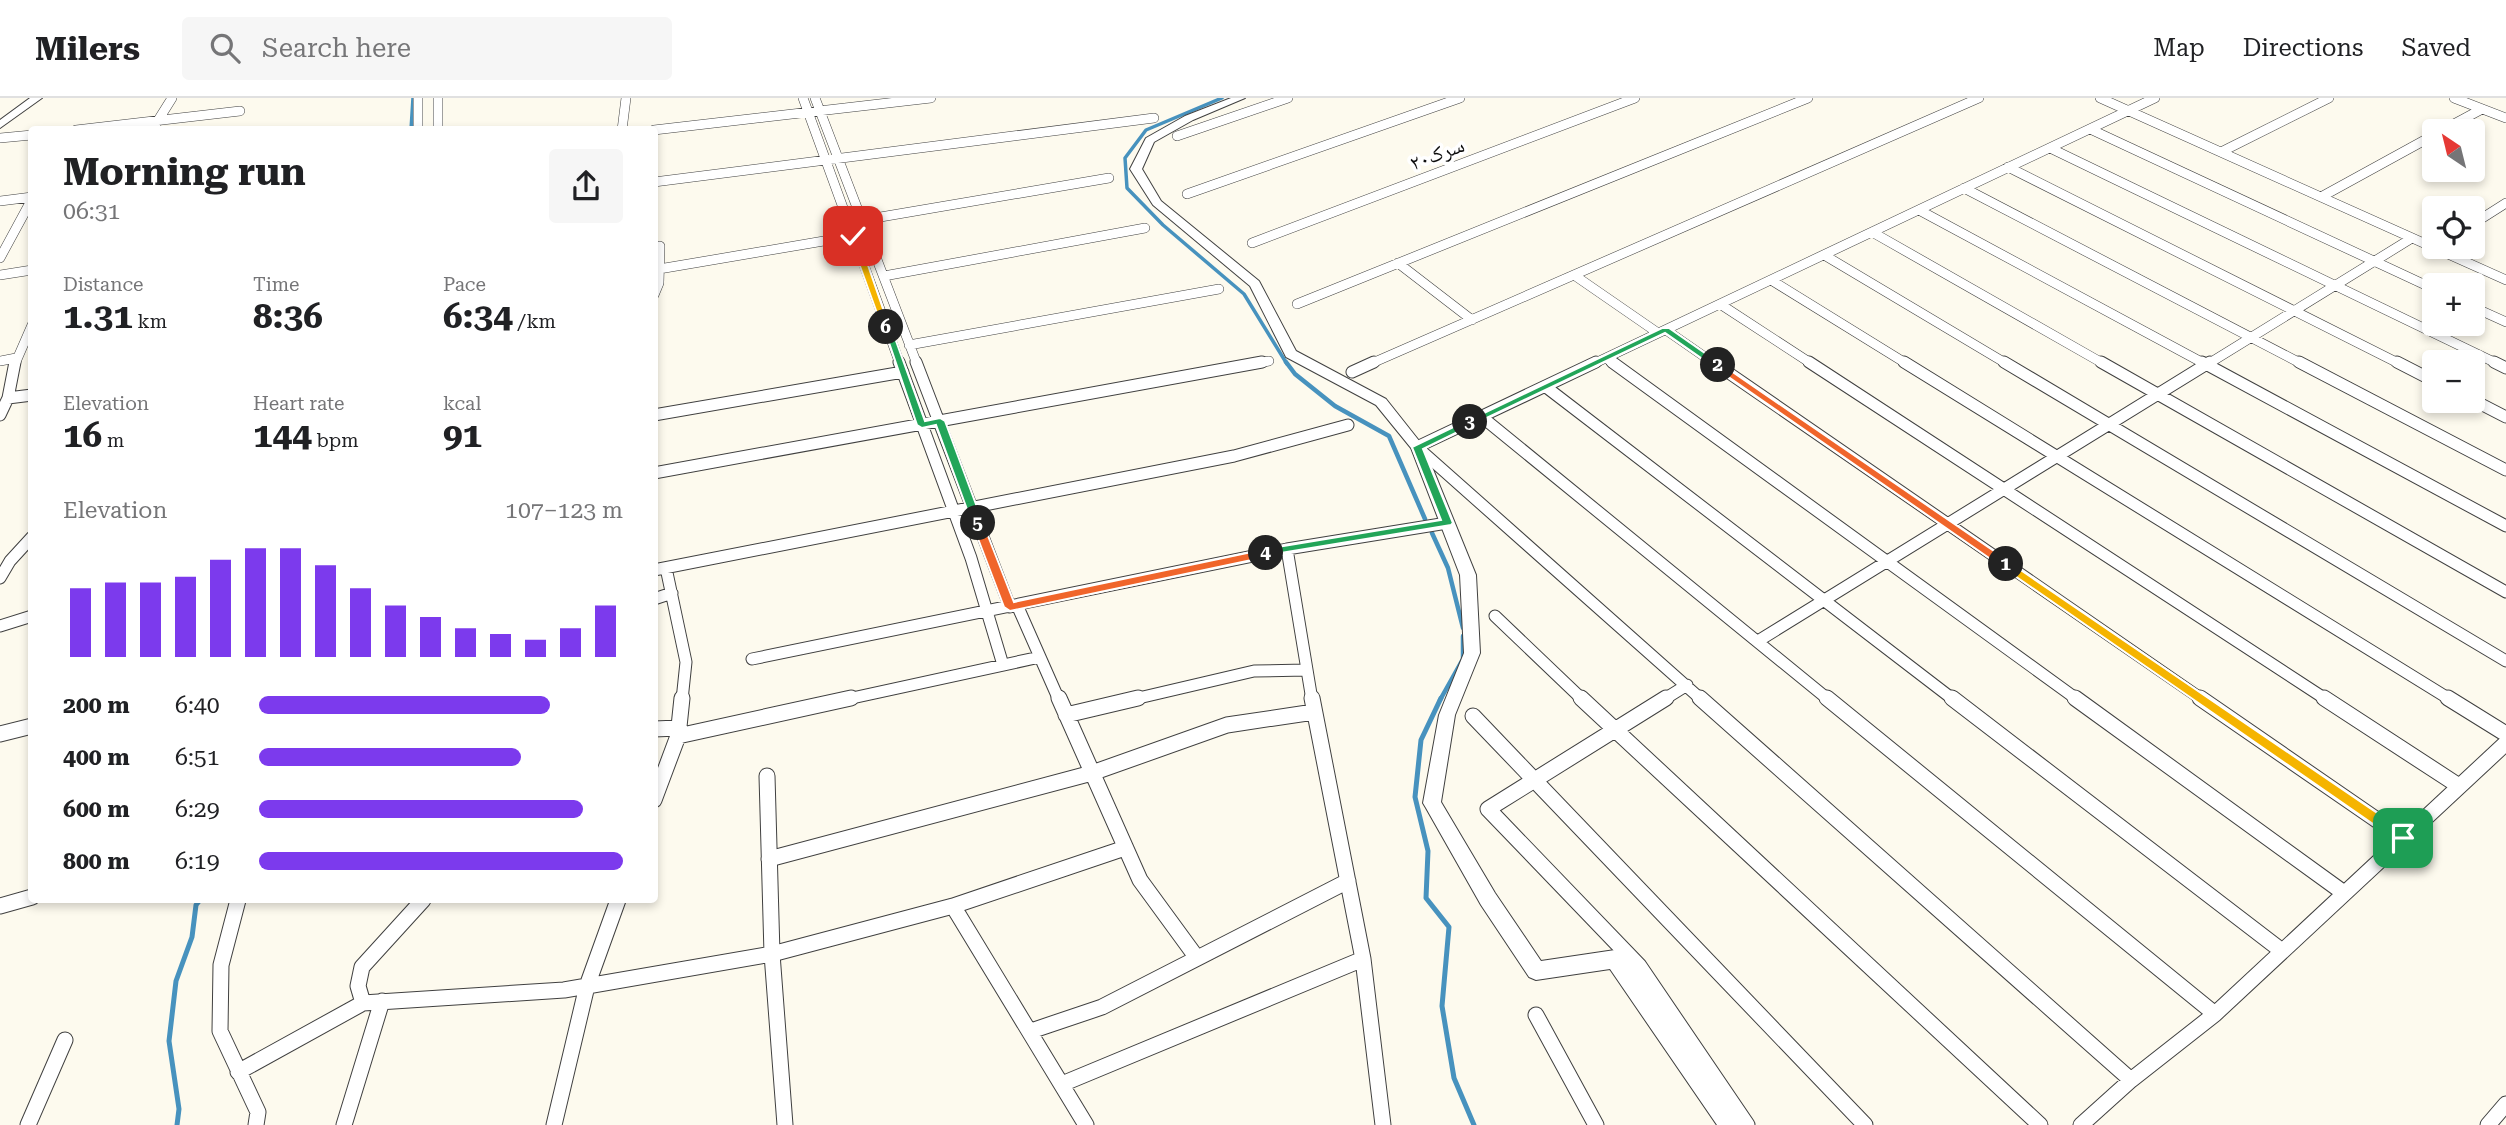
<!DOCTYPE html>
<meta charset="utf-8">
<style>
:root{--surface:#fff;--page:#f6f6f6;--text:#202124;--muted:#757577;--line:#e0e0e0;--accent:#7c3aed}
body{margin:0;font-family:"Roboto Serif","Noto Naskh Arabic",serif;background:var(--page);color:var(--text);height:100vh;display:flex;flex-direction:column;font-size:26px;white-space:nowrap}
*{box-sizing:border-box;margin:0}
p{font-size:23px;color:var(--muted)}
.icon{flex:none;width:38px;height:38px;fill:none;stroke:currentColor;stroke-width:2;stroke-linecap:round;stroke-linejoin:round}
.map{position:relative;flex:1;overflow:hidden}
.drawer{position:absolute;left:28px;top:28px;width:630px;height:777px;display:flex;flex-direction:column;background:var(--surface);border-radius:7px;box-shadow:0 4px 10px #0003}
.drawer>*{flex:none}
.needle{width:46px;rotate:325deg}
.fabs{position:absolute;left:2422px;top:21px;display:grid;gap:14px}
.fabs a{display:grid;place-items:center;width:63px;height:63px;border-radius:7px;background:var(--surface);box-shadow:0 4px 10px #0003;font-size:35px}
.pin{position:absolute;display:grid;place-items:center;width:60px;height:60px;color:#fff;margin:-30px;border-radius:14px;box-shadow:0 4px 10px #0006}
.km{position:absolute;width:35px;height:35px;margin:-18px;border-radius:50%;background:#222;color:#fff;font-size:19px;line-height:35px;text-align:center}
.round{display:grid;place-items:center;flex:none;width:74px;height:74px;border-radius:7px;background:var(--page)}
.summary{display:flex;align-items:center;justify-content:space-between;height:119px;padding:0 35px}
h1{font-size:38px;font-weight:700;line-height:52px}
.metrics{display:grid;grid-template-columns:repeat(3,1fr);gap:10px;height:119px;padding:7px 35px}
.metrics div{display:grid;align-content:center}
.metrics b{font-size:35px;font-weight:700}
.metrics small{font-size:19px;font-weight:400}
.metrics p{font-size:19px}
.chart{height:196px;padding:14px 35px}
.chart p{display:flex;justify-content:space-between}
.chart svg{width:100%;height:126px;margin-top:7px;stroke:var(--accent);stroke-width:6}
ul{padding:0 35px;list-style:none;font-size:23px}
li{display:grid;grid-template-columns:112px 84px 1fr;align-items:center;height:52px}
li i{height:18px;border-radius:9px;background:var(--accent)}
header{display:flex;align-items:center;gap:42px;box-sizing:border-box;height:98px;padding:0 35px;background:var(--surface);border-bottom:2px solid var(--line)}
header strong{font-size:33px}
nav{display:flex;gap:38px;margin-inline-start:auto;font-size:24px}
.search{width:490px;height:63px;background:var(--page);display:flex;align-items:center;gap:18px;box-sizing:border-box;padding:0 24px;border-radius:7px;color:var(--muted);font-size:26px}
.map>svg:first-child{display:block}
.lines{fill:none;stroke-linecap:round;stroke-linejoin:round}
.stream-far2{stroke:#4792be;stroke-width:3.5}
.stream-far1{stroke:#4792be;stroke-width:4.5}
.stream{stroke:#4792be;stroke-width:5}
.minor-far2-casing{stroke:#404040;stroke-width:10}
.minor-far1-casing{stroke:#404040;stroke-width:13}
.minor-casing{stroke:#404040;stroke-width:17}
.tertiary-casing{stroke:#404040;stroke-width:2}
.minor-far2{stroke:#fff;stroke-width:9}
.minor-far1{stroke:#fff;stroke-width:11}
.minor{stroke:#fff;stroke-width:15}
.tertiary{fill:#fff;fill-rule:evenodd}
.split-1{fill:#f5b400;stroke:#fff;stroke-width:2}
.split-2{fill:#f0652b;stroke:#fff;stroke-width:2}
.split-3{fill:#22a559;stroke:#fff;stroke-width:2}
.split-4{fill:#22a559;stroke:#fff;stroke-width:2}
.split-5{fill:#f0652b;stroke:#fff;stroke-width:2}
.split-6{fill:#22a559;stroke:#fff;stroke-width:2}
.split-7{fill:#f5b400;stroke:#fff;stroke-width:2}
.labels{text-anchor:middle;stroke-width:7;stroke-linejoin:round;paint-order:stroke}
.far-street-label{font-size:21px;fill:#0d0d0d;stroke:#fff}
</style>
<header>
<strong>Milers</strong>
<div class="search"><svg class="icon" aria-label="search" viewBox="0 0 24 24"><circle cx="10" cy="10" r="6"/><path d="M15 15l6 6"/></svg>Search here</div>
<nav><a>Map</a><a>Directions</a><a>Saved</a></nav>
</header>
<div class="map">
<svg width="2506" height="1027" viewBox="0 0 2506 1027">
<rect width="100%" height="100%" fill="#fdfaee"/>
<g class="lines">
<path class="stream-far2" d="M1222 0 1146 32 1125 60 1127 90 1163 127 1244 196 1287 266
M411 32 413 0"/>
<path class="stream-far1" d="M1286 264 1295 276 1335 308 1389 338 1425 421
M1432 435 1448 470 1463 530
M1440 602 1463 561V538"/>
<path class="stream" d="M1441 600 1421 642 1415 699 1428 753 1426 800 1449 829 1442 908 1454 980 1474 1027
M177 1027 179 1011 169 943 176 883 192 839 196 807 200 802"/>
<g class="minor-far2-casing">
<path id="minor-far2" d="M418 0V32
M438 0V32
M803 0 900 266
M815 0 917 266
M2100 0 2506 182
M2454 0 2506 20
M2090 31 2434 191
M76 32 240 13
M152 32 172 0
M622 32 626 0
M654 32 931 0
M2441 33 2482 11
M1177 38 1288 0
M0 40 32 37
M2050 50 2498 266
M2221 54 2329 0
M2008 69 2400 266
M654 84 1154 20
M1964 90 2302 266
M1187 96 1460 0
M2321 99 2434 37
M0 103 32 99
M1919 112 2205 266
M863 122 1109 80
M2473 126 2506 105
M1872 134 2104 266
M1252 145 1635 0
M1824 157 2007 266
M0 160 32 101
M1398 165 1472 222
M659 171 853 138
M0 177 32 172
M1574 177 1658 235
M884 178 1145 130
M1771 182 1907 266
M654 197 659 185 660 148
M1297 206 1808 0
M1720 206 1812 266
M2473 209 2506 224
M1666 232 1715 266
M909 247 1219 191
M1606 260 1614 266
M0 263 16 260
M15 266 32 227
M1253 266 1269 263
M1370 266 1979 0
M1593 266 2155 0
M2208 266 2412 140"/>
</g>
<g class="minor-far1-casing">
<path id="minor-far1" d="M899 264 971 460 1003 567
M916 264 1010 509
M1596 264 1417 349 1702 602
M1612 264 2078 602
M1713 264 2203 602
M1809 264 2327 602
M1904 264 2451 602
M2004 264 2506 563
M2101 264 2506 494
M2202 264 2506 428
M2299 264 2506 372
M2397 264 2434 283
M2494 264 2506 270
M1352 274 1374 264
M1546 289 1954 602
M8 300 32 297
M2473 302 2506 319
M0 317 8 300 15 264
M654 317 903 274
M1482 319 1829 602
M654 375 1262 264
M1287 451 1312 602
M666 470 686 564 682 602
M654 472 1234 358 1348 327
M0 480 10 463 32 439
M654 501 672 495
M1017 507 1059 602
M1495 518 1583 602
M0 528 32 518
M1758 543 2210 264
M752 561 1287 451 1447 425
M843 602 1040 559
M1130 602 1254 573 1306 572
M1663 602 1687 587"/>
</g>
<g class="minor-casing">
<path id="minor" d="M1059 600 1140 782 1197 860
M1312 600 1363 861 1383 1027
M1581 600 2040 1027
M1666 600 1488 711 1639 868 1747 1027
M1700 600 2131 982
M1827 600 2215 916
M1952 600 2282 853
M2075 600 2344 795
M2200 600 2403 740
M2324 600 2459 688
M2448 600 2506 636
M1066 617 1138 600
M1473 618 1865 1027
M654 631 679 630
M0 636 32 628
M678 638 682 600
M767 678 772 856 785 1027
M654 702 678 638 851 600
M769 761 1092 675 1227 627 1314 614
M238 802 221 867 220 933 258 1014 256 1027
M0 808 32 799
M953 808 1086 1027
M363 905 358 888 362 869 423 802
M1536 917 1596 1027
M1031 933 1102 909 1348 783
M238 974 363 905 564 892 772 856 953 808 1125 750
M1062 986 1363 861
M28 1027 65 942
M344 1027 382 903
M554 1027 587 888 618 802
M2081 1027 2131 982 2215 916 2506 645
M2488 1027 2506 1006"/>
</g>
<g class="tertiary-casing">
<path id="tertiary" d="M30 0H42L0 30V22Z
M1231 0H1245L1193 22 1154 44 1142 71 1161 103 1259 183 1296 253 1386 301 1424 349 1476 477 1480 555 1455 617 1441 704 1495 795 1541 863 1615 852 1622 855 1741 1027H1717L1610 871 1536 882 1529 879 1481 807 1426 710 1423 705 1439 617 1464 555 1460 477 1411 350 1376 307 1286 259 1250 188 1153 107 1130 71 1146 40 1185 18Z"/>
</g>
<use href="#minor-far2" class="minor-far2"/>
<use href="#minor-far1" class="minor-far1"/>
<use href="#minor" class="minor"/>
<use href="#tertiary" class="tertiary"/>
</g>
<path class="split-1" d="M2006 462 2408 736V744H2399L2002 469 2001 466Z"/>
<path class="split-2" d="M1718 264 2010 464V469H2002L1714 269 1713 267Z"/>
<path class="split-3" d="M1662 230H1669L1722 267 1714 269 1665 235 1474 326 1465 324Z"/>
<path class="split-4" d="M1470 321 1475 324 1474 326 1423 351 1453 425 1451 427 1262 458 1261 455 1266 451 1441 422 1412 349Z"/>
<path class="split-5" d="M978 421 983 425 1014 504 1266 451 1271 455 1266 459 1010 513 1004 509 972 425Z"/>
<path class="split-6" d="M883 227 891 229 925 323 940 320 945 323 983 425 981 428H974L972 425 936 327 922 330 917 327Z"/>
<path class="split-7" d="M853 136 858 138 890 231 882 229 849 138Z"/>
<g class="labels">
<g class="far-street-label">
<text transform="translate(1437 56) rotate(-21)" y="7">سرک۲۰</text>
</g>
</g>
</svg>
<div class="fabs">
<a><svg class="needle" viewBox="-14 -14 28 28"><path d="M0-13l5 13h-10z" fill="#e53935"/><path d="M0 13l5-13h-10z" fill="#757577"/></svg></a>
<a><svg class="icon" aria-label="locate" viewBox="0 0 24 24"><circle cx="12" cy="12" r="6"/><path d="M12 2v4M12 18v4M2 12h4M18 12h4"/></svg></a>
<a>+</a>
<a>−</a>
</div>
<div class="pin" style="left:2403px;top:740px;background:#1e9e55"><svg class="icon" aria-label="arrive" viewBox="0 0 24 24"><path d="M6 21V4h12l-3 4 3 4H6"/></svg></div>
<div class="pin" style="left:853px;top:138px;background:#d93025"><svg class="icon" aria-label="check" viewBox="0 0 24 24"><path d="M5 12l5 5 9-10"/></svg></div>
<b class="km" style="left:2006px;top:466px">1</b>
<b class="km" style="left:1718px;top:267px">2</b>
<b class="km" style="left:1470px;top:324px">3</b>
<b class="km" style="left:1266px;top:455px">4</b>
<b class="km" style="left:978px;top:425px">5</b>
<b class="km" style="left:886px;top:229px">6</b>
<section class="drawer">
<div class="summary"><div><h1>Morning run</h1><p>06:31</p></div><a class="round"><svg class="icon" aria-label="share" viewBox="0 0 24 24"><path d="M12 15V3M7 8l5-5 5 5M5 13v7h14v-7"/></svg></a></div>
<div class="metrics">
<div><p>Distance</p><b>1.31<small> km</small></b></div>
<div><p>Time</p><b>8:36</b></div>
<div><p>Pace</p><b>6:34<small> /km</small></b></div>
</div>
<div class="metrics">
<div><p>Elevation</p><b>16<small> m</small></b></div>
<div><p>Heart rate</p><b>144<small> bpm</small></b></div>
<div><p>kcal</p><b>91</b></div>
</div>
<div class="chart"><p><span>Elevation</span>107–123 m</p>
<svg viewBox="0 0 160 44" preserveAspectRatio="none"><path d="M5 44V20M15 44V18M25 44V18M35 44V16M45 44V10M55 44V6M65 44V6M75 44V12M85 44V20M95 44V26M105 44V30M115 44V34M125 44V36M135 44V38M145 44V34M155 44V26"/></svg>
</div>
<ul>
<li><b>200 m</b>6:40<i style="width:80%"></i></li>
<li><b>400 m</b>6:51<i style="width:72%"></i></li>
<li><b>600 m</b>6:29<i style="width:89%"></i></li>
<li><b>800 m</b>6:19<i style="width:100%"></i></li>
</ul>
</section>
</div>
